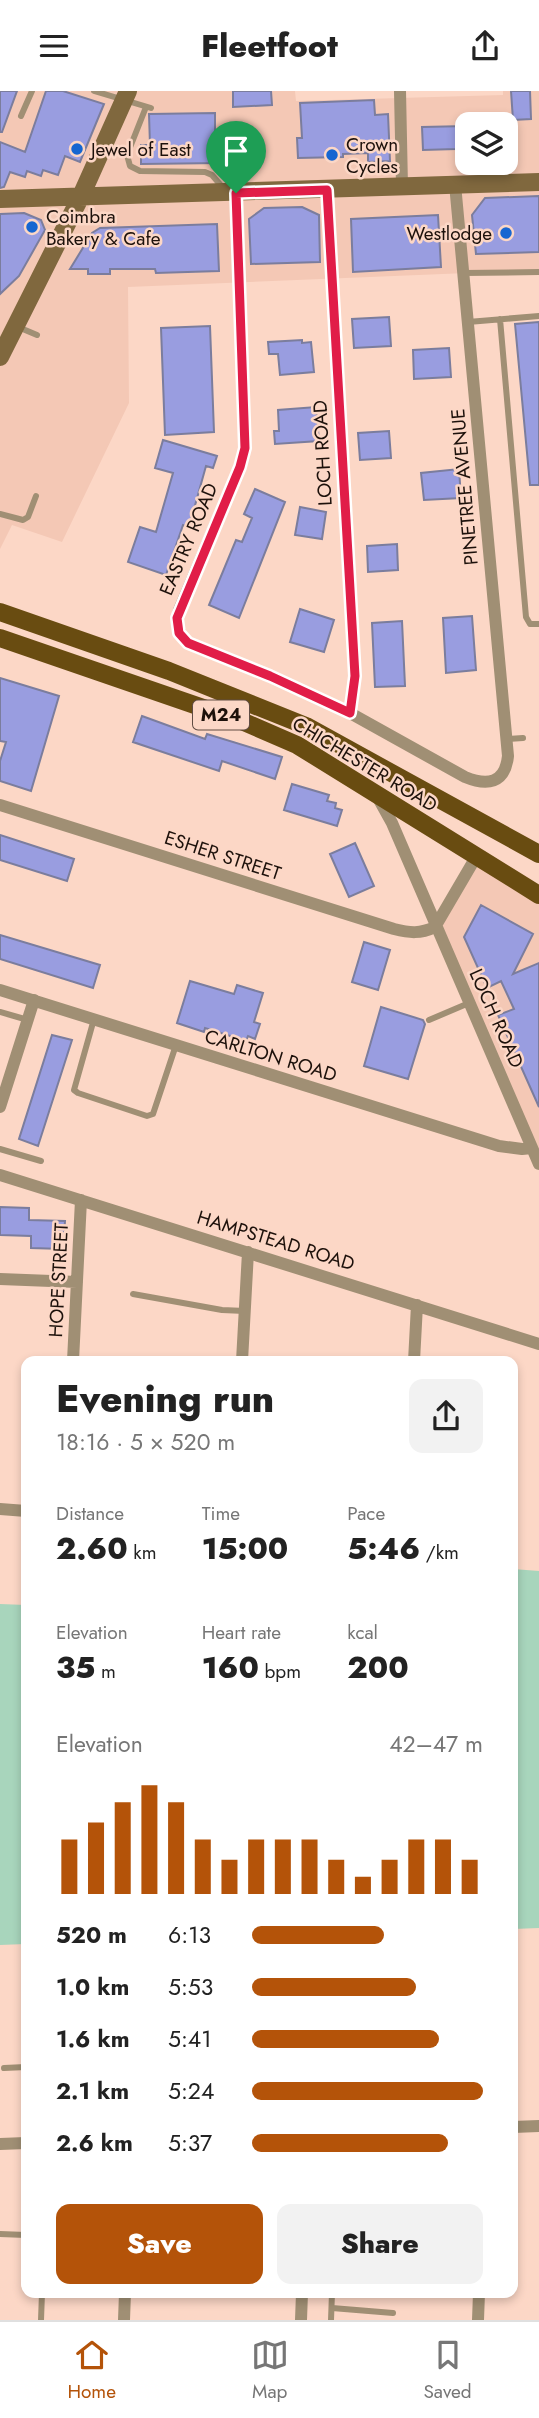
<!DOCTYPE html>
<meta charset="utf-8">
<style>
:root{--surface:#fff;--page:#f2f2f2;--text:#222;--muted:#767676;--line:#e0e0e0;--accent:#b45309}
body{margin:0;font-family:Jost,sans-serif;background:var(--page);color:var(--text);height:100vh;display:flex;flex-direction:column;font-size:26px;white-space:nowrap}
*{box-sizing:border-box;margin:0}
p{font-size:23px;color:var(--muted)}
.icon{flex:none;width:38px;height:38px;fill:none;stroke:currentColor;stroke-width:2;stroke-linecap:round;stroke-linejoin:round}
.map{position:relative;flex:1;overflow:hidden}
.drawer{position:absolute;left:21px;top:1265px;width:497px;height:942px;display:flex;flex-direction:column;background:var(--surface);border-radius:14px;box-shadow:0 4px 10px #0003}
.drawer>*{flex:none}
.controls{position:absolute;left:455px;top:21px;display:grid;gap:14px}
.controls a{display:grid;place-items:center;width:63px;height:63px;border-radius:14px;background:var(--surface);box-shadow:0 4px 10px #0003;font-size:35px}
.pin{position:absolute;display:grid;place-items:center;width:60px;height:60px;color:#fff;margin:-72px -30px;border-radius:50% 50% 50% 0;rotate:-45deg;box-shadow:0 0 7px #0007}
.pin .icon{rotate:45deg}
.round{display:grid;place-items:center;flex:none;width:74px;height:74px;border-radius:14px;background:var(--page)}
.overview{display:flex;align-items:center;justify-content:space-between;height:119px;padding:0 35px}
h1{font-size:38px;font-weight:800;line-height:52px}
.stats{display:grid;grid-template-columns:repeat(3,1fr);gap:10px;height:119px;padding:7px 35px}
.stats div{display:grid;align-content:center}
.stats b{font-size:30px;font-weight:800}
.stats small{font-size:19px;font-weight:400}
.stats p{font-size:19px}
.chart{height:196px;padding:14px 35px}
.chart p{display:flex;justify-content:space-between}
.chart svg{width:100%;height:126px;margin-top:7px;stroke:var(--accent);stroke-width:6}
.cta{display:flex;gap:14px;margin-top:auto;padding:14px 35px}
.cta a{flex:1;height:80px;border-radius:14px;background:var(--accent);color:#fff;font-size:28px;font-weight:800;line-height:80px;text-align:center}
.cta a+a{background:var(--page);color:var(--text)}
ul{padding:0 35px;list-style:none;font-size:23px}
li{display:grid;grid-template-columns:112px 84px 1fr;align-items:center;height:52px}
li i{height:18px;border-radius:9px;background:var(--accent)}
header{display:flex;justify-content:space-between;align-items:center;height:91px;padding:0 35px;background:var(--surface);font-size:32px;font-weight:800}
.menu{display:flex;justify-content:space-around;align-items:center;height:98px;border-top:2px solid var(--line);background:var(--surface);font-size:19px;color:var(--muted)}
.menu a{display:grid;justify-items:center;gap:4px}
.menu .on{color:var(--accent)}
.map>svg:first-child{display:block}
.built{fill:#f4c8b5;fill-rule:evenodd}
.green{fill:#a8d5bc}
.building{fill:#999de0;stroke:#7b7d9d;stroke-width:2}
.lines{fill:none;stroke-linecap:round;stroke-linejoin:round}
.lane{stroke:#a08f74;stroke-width:6}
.street{stroke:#a08f74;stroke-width:12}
.secondary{stroke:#80683e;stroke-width:18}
.primary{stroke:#694c11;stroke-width:18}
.route-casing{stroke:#fff;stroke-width:14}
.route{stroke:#e11d48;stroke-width:9}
.poi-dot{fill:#1666d1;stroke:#fcd7c6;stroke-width:2.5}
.labels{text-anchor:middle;stroke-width:5;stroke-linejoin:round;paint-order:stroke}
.shield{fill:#fcd7c6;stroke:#604c43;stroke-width:2}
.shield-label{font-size:18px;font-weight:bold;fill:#1d110b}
.poi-label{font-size:19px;fill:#1d110b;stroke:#fcd7c6;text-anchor:start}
.street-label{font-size:19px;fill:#1d110b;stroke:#fcd7c6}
</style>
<header><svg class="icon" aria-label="menu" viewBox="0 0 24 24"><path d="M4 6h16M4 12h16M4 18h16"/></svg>Fleetfoot<svg class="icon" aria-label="share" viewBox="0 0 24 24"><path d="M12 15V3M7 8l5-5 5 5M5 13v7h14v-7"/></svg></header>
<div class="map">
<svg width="539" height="2229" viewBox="0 0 539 2229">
<rect width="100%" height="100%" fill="#fcd7c6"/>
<path class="built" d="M0 0H295L296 10 503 4V0H539V179L128 196 129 312 62 451 12 434 0 458ZM467 33H506V72H467Z
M476 766 539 804V1073L435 836Z"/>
<path class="green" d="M513 1478 539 1480V1837L513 1838Z
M0 1513 26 1514V1853L0 1854Z"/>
<path class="building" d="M0 0H17L2 41H0Z
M46 0H63L104 13 80 71 65 65 58 84 43 79 41 85 27 80 25 86 10 81 4 96 0 97V51L25 61Z
M233 0H271L272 14 233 16Z
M511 0H530L531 28 513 29Z
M374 9 375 24 388 23 390 70 368 71V62L343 63V66L298 67 297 47H302L300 12Z
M215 22V48H221V72L141 73V54H150L149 23Z
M467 35V53L456 54V58L423 59 422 36Z
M539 105V161L476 163 472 124 485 107Z
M302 116 319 124 320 171 251 173 249 128 264 117Z
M24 122 41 129 45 139 19 185 0 203V123Z
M438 124 441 176 353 181 351 128Z
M217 133 219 180 156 182 155 178H110V183H88V178H70L92 142 100 137Z
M389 226 391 255 354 257 352 228Z
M539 231V394H530L515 233Z
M210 235 214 341 165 344 161 237Z
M302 249V252L311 251 314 281 280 284 278 263H269L268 251Z
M449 257 451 286 414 288 413 259Z
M316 316 319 350 275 353 274 340H279L278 319Z
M389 340 391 367 360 369 358 342Z
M163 349 217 365 213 377 206 375 189 436 183 434 166 484 128 471 140 436 156 441 173 382 155 377Z
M459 378 461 407 424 409 421 382Z
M255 398 285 411 239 527 209 514 236 449 242 451 252 427 244 423Z
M300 416 326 421 322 448 295 444Z
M397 453 398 479 368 481 367 455Z
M300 518 334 529 324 561 290 551Z
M472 525 476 579 446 582 443 527Z
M402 530 405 595 375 596 372 532Z
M0 587 59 605 31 700 0 690V670L6 651 0 650Z
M142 625 205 648 207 643 282 666 275 688 222 670 219 680 133 651Z
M292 693 329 704 327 710 336 712 335 717 342 719 337 735 284 719Z
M0 744 74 768 67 790 0 769Z
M355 752 374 795 349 806 330 763Z
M481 814 533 843 513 883 539 872V1016L498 924 514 918 501 890 487 897 464 846Z
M0 844 100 874 93 897 0 868Z
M364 851 390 859 378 899 352 891Z
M190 890 234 903 237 894 263 902 254 931 260 933 255 948 248 945 246 950 205 937 204 941 177 932Z
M381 916 423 929 425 933 408 988 364 975Z
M52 944 72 949 38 1055 19 1048Z
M0 1116 29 1117V1129L65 1130 63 1158 31 1157V1145L0 1144Z"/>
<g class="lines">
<path class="lane" d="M94 0 151 17
M146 16 127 64 130 75 140 80 205 81 212 84 224 98
M21 25 32 0
M464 182 539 181
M500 228 526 526 530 533H539
M468 231 539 225
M18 236 37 244
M0 423 23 429 28 426 36 405
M507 648 523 647
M0 921 28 929
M94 928 74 999 78 1002 147 1025 153 1023 176 954
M429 929 469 912
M0 1058 41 1070
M133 1203 222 1219 245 1220
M4 1977 26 1976
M0 2143 26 2144
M332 2217 393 2222
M41 2229 42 2202
M331 2229 332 2202"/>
<path class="street" d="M400 0 402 95
M327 99 355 585 350 622
M236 102 245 357 240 376 179 519C175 534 179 547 192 554L270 585 350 622 465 686C487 695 505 693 508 665L455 93
M377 705 392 732 539 1073
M0 714 394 838C410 842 420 843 435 836
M435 836 476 766
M0 899 499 1055 522 1058 532 1057
M0 1016 34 909
M0 1084 539 1253
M0 1188 77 1191
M73 1270 81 1109
M242 1270 248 1161
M414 1270 417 1214
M0 1418 26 1420
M513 2036 539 2035
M0 2053 26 2052
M124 2229 125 2202
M301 2229 302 2202
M478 2229 479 2202"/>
<path class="secondary" d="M0 108 539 91
M0 266 81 105 128 0"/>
<path class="primary" d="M0 521 169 580 306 635 539 763
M0 547 244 631 297 654 539 804"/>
</g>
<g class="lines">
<g class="route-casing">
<path id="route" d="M327 99 355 585 350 622 270 585 188 552 179 542 177 527 240 376 245 357 236 102Z"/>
</g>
<use href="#route" class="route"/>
</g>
<g class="poi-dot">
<circle cx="77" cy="58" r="7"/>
<circle cx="332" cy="64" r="7"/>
<circle cx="32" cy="136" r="7"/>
<circle cx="506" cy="142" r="7"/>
</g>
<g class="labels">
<rect class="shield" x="193" y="609.5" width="56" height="29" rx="5"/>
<g class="shield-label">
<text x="221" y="630">M24</text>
</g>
<g class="poi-label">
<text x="346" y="60">Crown<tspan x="346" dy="22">Cycles</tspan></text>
<text x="91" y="65">Jewel of East</text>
<text x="46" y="132">Coimbra<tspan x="46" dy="22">Bakery &amp; Cafe</tspan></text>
<text x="492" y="149" text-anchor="end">Westlodge</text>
</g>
<g class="street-label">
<text transform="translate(322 362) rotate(-93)" y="7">LOCH ROAD</text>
<text transform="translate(464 396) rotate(-95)" y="7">PINETREE AVENUE</text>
<text transform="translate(188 448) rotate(-67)" y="7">EASTRY ROAD</text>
<text transform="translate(365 673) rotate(31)" y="7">CHICHESTER ROAD</text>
<text transform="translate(223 764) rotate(18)" y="7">ESHER STREET</text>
<text transform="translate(497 927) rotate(66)" y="7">LOCH ROAD</text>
<text transform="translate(271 964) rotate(17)" y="7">CARLTON ROAD</text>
<text transform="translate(276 1149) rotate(17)" y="7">HAMPSTEAD ROAD</text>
<text transform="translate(58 1189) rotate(-87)" y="7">HOPE STREET</text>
</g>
</g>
</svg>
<div class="controls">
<a><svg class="icon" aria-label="layers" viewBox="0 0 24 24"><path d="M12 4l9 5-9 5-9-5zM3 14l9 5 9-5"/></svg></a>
</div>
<div class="pin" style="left:236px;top:102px;background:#1e9e55"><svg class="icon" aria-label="arrive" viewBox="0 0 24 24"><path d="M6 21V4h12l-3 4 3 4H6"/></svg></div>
<section class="drawer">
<div class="overview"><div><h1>Evening run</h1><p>18:16 · 5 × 520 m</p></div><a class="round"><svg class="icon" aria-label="share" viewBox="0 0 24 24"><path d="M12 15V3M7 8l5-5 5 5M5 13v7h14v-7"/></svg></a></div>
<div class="stats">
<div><p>Distance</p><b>2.60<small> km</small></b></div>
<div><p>Time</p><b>15:00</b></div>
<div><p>Pace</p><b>5:46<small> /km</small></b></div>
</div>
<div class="stats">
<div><p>Elevation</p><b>35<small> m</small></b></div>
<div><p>Heart rate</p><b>160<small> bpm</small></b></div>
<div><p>kcal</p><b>200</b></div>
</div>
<div class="chart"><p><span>Elevation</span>42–47 m</p>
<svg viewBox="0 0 160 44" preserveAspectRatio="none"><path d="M5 44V25M15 44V19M25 44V12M35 44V6M45 44V12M55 44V25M65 44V32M75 44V25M85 44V25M95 44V25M105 44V32M115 44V38M125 44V32M135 44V25M145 44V25M155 44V32"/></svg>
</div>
<ul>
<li><b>520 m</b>6:13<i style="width:57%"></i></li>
<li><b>1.0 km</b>5:53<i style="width:71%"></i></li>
<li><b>1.6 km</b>5:41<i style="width:81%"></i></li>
<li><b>2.1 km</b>5:24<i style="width:100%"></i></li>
<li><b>2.6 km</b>5:37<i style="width:85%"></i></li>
</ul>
<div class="cta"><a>Save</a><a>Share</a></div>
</section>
</div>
<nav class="menu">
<a class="on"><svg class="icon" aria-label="home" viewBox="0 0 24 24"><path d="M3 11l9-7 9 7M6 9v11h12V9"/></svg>Home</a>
<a><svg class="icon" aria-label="map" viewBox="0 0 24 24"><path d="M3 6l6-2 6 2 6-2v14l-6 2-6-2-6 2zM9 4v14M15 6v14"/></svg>Map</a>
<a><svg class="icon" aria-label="saved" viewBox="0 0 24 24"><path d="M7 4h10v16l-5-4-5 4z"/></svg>Saved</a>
</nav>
